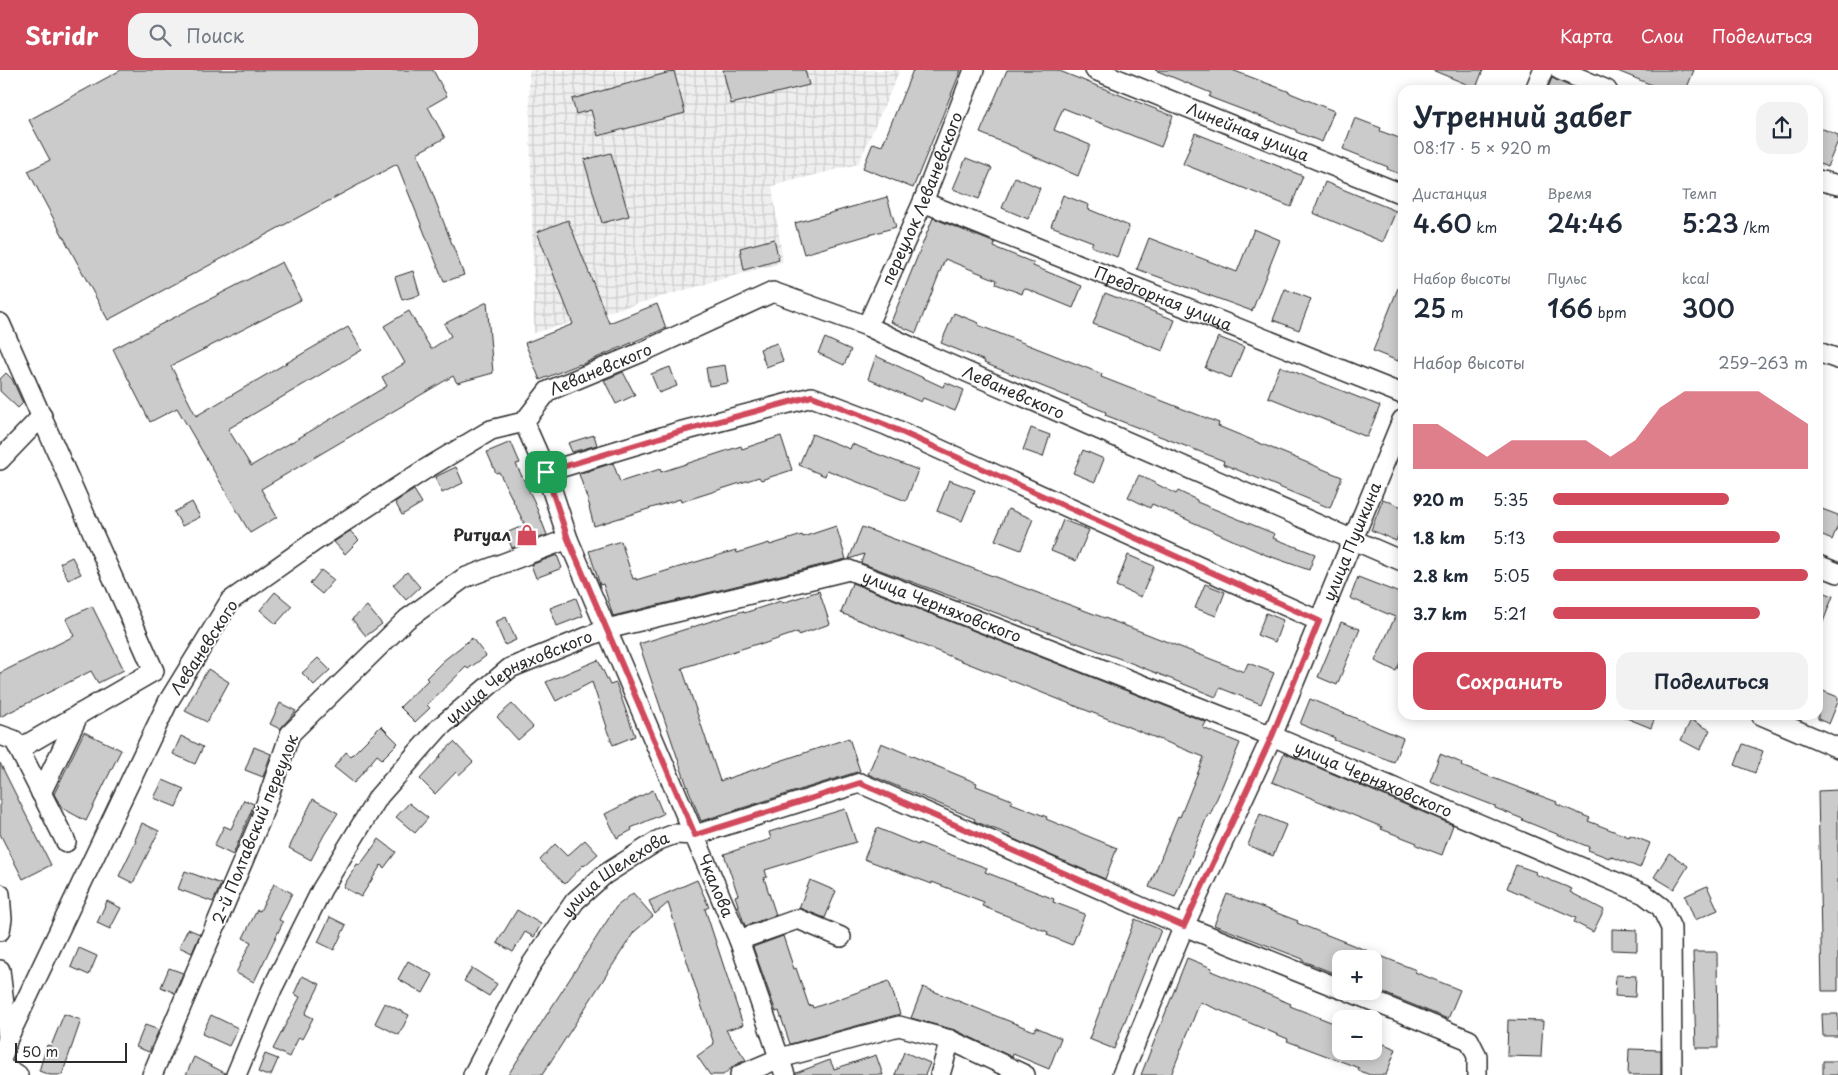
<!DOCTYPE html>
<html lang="ru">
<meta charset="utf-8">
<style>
:root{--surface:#fff;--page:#f2f2f3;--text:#1f2937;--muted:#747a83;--accent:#d1495b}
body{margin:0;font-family:"Playpen Sans",sans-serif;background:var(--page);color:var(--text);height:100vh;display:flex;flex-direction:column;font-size:19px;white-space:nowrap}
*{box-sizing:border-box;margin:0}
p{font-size:16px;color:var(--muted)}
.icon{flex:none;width:28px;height:28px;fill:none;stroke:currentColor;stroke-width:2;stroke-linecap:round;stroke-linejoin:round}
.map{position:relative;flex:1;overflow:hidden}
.drawer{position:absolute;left:1398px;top:15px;width:425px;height:635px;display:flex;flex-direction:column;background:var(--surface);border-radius:15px;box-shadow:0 2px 12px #0003}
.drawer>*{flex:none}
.fabs{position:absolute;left:1332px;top:880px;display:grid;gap:10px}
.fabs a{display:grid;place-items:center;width:50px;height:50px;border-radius:10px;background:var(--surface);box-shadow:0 2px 12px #0003;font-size:25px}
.scale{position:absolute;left:15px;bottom:12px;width:112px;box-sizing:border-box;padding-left:5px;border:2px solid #2b2b2b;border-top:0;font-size:14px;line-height:18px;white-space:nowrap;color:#2b2b2b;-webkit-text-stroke:4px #fff;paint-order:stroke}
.pin{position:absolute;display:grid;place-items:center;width:42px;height:42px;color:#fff;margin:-21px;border-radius:10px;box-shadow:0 2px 8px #0006}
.round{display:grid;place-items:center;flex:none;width:52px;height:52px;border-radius:15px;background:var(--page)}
.summary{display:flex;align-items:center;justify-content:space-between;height:85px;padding:0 15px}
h1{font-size:28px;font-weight:600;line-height:38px}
.figures{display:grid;grid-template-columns:repeat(3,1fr);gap:8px;height:85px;padding:5px 15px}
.figures div{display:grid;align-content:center}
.figures b{font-size:25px;font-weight:600}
.figures small{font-size:14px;font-weight:400}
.figures p{font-size:14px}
.chart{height:140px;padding:10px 15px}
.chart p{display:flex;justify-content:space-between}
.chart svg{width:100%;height:90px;margin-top:5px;fill:var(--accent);opacity:.7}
.button{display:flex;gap:10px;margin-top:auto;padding:10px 15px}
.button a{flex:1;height:58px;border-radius:15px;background:var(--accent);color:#fff;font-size:20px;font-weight:600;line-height:58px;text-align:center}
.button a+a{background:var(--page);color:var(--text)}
ul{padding:0 15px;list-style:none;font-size:16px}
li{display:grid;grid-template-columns:80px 60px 1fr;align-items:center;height:38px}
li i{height:12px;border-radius:6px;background:var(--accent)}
header{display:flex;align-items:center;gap:30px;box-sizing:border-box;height:70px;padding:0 25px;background:var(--accent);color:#fff}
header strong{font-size:24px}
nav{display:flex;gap:28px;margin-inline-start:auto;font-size:18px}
.search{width:350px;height:45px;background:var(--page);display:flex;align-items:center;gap:12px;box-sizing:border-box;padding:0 18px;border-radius:15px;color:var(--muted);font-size:19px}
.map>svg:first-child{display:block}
.industrial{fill:url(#industrial-grid)}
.building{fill:#cbcbcb;stroke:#2b2b2b}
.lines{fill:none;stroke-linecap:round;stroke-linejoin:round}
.minor-casing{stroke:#2b2b2b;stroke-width:22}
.minor{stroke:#fff;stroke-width:19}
.route-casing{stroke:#fff;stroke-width:10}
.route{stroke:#d1495b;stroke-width:6}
.labels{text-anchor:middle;stroke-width:4;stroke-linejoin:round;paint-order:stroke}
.street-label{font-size:16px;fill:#2b2b2b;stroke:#fff}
.poi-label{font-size:16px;font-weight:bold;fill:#2b2b2b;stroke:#fff;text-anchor:end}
</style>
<header>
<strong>Stridr</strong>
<div class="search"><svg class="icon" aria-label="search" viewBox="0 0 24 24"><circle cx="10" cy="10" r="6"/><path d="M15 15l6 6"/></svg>Поиск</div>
<nav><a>Карта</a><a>Слои</a><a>Поделиться</a></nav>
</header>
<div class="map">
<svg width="1838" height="1005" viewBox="0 0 1838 1005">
<defs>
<pattern id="industrial-grid" width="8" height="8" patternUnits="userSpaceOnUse" patternTransform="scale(1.25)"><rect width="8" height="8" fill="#efefef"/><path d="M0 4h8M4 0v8" fill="none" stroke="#cdcdcd"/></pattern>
</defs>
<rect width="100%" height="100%" fill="#fff"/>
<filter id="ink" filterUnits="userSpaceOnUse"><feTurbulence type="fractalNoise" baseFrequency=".02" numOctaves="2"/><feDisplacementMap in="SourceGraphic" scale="10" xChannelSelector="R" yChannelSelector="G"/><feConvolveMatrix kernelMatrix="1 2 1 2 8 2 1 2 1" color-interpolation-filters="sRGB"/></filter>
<g filter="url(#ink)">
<path class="industrial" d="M529 0H900L858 94 772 116 783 192 534 263Z"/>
<path class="building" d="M121 0H433L447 26 428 37 445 68 417 83 464 205 444 212 397 94 108 250 28 101 50 90 29 50Z
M723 0H805L809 15 731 34Z
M913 0H961L913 118 863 98 873 73 882 76Z
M1007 0H1057L1173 46 1161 77 1063 38 1054 60 1090 75 1078 106 1017 79V78L980 63Z
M1155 0H1232L1290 22V23L1334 41 1322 72 1296 62V60L1209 27 1211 23Z
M1432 0H1483L1476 18Z
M1615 0H1694L1686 20H1656L1657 17Z
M674 1 685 43 598 66 591 40 576 44 572 29Z
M1552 8 1556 10 1578 20H1547Z
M1355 48 1381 58 1380 61 1402 69V105L1387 99 1388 97 1343 79Z
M1818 57 1838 65V71L1827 97 1818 93Z
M1195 63 1303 106 1291 137 1183 94Z
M611 83 629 146 602 153 584 90Z
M966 88 992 98 979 129 953 119Z
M1015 107 1040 118 1028 149 1002 138Z
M1325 112 1396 141 1383 172 1313 143Z
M1063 125 1089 135 1088 139 1129 156 1117 187 1091 176 1093 172 1051 156Z
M887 127 896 157 804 184 795 153Z
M933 148 995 173 994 177 1034 193 1033 196 1082 216 1073 238 1024 218 1022 224 996 214 997 210 945 189 916 263 891 252Z
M568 150 609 253 657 234 666 258 580 295V294L540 310 525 273 573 254 537 162Z
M1254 159 1280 170 1252 241 1137 199 1149 168 1237 202Z
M774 169 779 190 744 200 740 178Z
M282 192 301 230 171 296 196 346 348 257 362 280 228 359 251 396 387 316 382 307 405 293 384 256 409 241 431 279 451 266 444 254 487 232 493 303 457 313 453 306 261 419 277 447 250 463 177 338 150 352 113 279Z
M413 201 420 225 402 230 395 207Z
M1402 208V281L1398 291 1373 281Z
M1285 219 1311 229 1299 260 1273 250Z
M1105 223 1175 250 1163 281 1093 254Z
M954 243 979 253 978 255 1102 304 1101 307 1219 353 1218 356 1342 407 1330 438 1223 394 1224 391 1105 345 1106 342 984 293 985 291 941 273Z
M1218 267 1244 277 1231 308 1205 298Z
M825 268 851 280 844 295 818 283Z
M777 273 783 291 766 297 760 279Z
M876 286 943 317 945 312 964 320 955 341 923 328 921 332 868 309Z
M725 295 728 313 709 316 706 298Z
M1280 296 1380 336 1367 367 1268 327Z
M670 297 677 316 659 323 651 304Z
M623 302 635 325 616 334 604 310Z
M6 303 12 309 23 333 18 338 0 321V309Z
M1031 358 1050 365 1043 387 1023 380Z
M812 364 850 379 852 374 918 400 906 431 827 400 825 406 799 395Z
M594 365 597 375 572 382 568 373Z
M781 366 792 400 761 410 759 407 681 432 680 429 594 456 589 437H590L579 404 613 393 620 412 660 399 661 402 741 376 742 379Z
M511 372 520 393 516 394 534 431 547 465 512 478 506 463 525 455 499 402 496 403 487 382Z
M1083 380 1104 389 1095 412 1073 403Z
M456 397 463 413 442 423 435 407Z
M1139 405 1176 424 1178 421 1197 430V432L1275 464 1273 468 1315 484 1309 500 1266 485 1152 434 1150 438 1128 427Z
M949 410 975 420 962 451 937 441Z
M414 420 422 433 402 445 395 432Z
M1383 429 1402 437V455L1396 471 1371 460Z
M192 432 200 447 182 456 174 442Z
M1008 439 1033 449 1021 480 995 470Z
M1822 439 1838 445V455L1832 470 1818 464V451Z
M1063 450 1089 460 1076 491 1051 481Z
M836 456 846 489 613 546 603 514 600 515 589 481 621 471 633 509 636 508V510L736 480 737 483 769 473 770 475 802 465 803 467Z
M862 457 1142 562 1244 602 1248 593 1274 603 1261 634 1220 618 1216 627 1126 591 861 493 864 484 849 489Z
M350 461 359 470 345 484 334 472Z
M557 485 562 498 536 508 531 495Z
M1128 485 1154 496 1141 527 1116 516Z
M72 487 81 504 68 510 60 493Z
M321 500 334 510 322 524 310 514Z
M407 502 420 517 406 530 393 515Z
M1358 507 1402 524V588L1396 601 1375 591 1395 547 1350 528Z
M852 513 1206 652 1203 658 1240 673 1210 745 1208 744 1175 827 1149 817 1178 746 1180 747 1204 687 841 543Z
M1205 514 1225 522 1216 546 1195 538Z
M1818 520 1833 526 1818 565Z
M819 521 830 554 798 565V562L760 575V573L682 598 720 711 849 668 860 701 701 751 686 713 639 574 743 541 744 543 781 531 782 533Z
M275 522 292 536 276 554 260 540Z
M576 528 583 546 557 556 550 538Z
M92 536 124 600 98 613 91 601 0 647V603L74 566 66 549Z
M367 536 382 554 366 566 352 549Z
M1266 543 1283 550 1275 572 1257 565Z
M506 547 516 570 505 575 495 552Z
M1341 552 1360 559 1337 615 1318 607Z
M472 568 486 586 468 599 466 597 427 635 430 638 415 652 400 637 428 610 426 608 443 591Z
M318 588 330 600 314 615 302 603Z
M598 590 610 615 616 613 635 666 613 675 606 658 607 657 592 612 556 631 546 612Z
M208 599 229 612 207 652 185 641 195 621Z
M1818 619 1838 627V632L1829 654 1818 649Z
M1310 629 1403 668 1394 692 1334 670 1335 668 1300 654Z
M280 633 296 641 280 659 270 654Z
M512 634 533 657 518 670 497 647Z
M1619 645H1656L1651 658Z
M1691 650 1710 660 1700 680 1681 670Z
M381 656 398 673 382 689 377 685 354 713 334 697 346 682 351 686Z
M84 662 121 680 86 751 62 738 54 724Z
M181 666 203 677 195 694 173 684Z
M454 672 473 692 459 705 456 702 435 724 420 709 441 686 440 685Z
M881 673 977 713 976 716 1012 730 1011 733 1047 747 1046 749 1117 778 1105 809 1009 767 1010 765 974 751 975 749 868 704Z
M1743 674 1763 681 1755 703 1735 695Z
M254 677 271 684 263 707 245 700Z
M1284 683 1453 755 1442 785 1416 775 1417 773 1381 759 1382 757 1272 712Z
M1440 684 1462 693 1461 696 1557 732 1556 734 1590 748 1588 751 1629 767 1630 765 1650 773 1640 798 1610 786 1609 788 1588 780 1589 777 1522 750 1523 749 1495 738V736L1430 711Z
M0 693 51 795 23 809 0 764Z
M163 710 184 719 176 737 154 728Z
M653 720 663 744 631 758 632 760 617 768 605 744Z
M1838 720V921H1822L1818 721Z
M313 729 338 743 324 765 311 790 289 778Z
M244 730 254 734 233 785 214 776 224 756 231 759Z
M409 733 428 748 415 763 396 747Z
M845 739 856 772 765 800 767 807 764 808 776 845 745 856 735 826 738 825 724 784 771 769 769 762Z
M1260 744 1286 755 1273 786 1248 775Z
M142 753 159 761 133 813 119 806 136 771 135 770Z
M877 758 918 775 919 773 987 798 985 802 1054 829 1053 832 1085 844 1072 875 1047 865 1048 862 982 836 984 832 932 812V814L864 789Z
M379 769 396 782 384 798 381 795 361 827 343 817 357 794 360 795Z
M585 770 598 784 584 796 583 795 565 814 540 790 555 774 567 786Z
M1669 783 1688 796 1674 819 1654 807Z
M1516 795 1536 802 1535 804 1572 819 1570 822 1604 840 1593 862 1574 852 1576 848 1507 818Z
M185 801 221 814 213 832 178 819Z
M697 810 709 837 705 839 743 955 726 960 746 990 735 995 723 1005H710L697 986 714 974 668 833 655 844 649 831Z
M810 810 836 821 825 848 799 838Z
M274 814 292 823 279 850 283 852 254 912 236 903 251 872 243 868 257 840 260 841Z
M1707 816 1718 840 1695 850 1685 826Z
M633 823 653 846 634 862 542 1005H508L616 837Z
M1227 824 1298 851 1297 853 1416 900 1415 902 1460 920 1448 949 1374 919V889H1341V906L1303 891V889L1214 855Z
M107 831 121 838 110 859 97 853Z
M517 840 541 854 534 867 525 862 513 882 497 873Z
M330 847 346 855 334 880 318 872Z
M1135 849 1161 860 1114 979 1089 969Z
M188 859 200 864 192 883 179 877Z
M1612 859 1637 860V881L1612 880Z
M783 866 794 899 796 898 809 936 812 935 813 938 889 911 900 944 790 974 779 941 776 942 753 877Z
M79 878 97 886 89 905 71 897Z
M1693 882H1717L1718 978H1696Z
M1187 888 1212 898 1211 901 1291 934 1290 936 1341 956V981H1374V970L1396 979 1386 1005H1370L1358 1000 1359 998 1287 971 1288 969 1200 932 1171 1005H1141Z
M408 891 433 905 423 923 398 909Z
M169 898 183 903 175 923 161 917Z
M472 898 497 914 489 926 464 911Z
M1616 905 1636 906 1635 927 1615 926Z
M302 906 320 914 305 944 313 948 302 969 299 967 289 987 273 979 300 927 294 924Z
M923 917 1034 961 1036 957 1061 968 1049 999 1013 984 1012 987 955 960 911 948Z
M385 933 409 945 399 965 375 953Z
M64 944 81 950 62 1005H50L39 1001 47 975 51 976Z
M1822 944H1838V966H1823Z
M211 945 238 958 229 976 202 964Z
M1508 950 1543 951 1541 987 1507 986Z
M145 955 159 960 149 982 136 977Z
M1629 979 1661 980V1005H1628Z
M904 982 930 993 925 1005H895Z
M265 984 278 989 271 1005H265L258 1002Z
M876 985 883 1005H796V1003L830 990 834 999Z
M194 987 225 1003V1005H186Z
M1823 991H1838V1005H1823Z"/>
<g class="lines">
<g class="minor-casing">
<g id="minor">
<path id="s1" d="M1095 0 1402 124"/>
<path d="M1560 0 1607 20"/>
<path d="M1535 20 1543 0"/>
<path d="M1818 110 1838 115"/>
<path id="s2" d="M923 132 1402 324"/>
<path d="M0 253 154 601 19 679 66 772"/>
<path id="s3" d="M867 256 923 132 974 0"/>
<path d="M1818 282 1838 289"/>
<path id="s4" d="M524 352 546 402 568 469 739 870 785 1005"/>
<path d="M0 390 42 346"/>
<path d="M546 402 675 363 812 327 886 355 1319 551"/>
<path d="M1818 495 1838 503"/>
<path d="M1761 645 1838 678"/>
<path d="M0 665 14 670 19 679"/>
<path d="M41 723 79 644"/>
<path d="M0 824 2 849 0 861"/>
<path d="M739 870 798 849 841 867"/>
<path d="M0 900 8 968"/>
<path d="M1348 921 1469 970 1477 986V1005"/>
<path id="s5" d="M0 994 8 968 168 632 230 531 315 471 424 400 491 360 524 352 548 321 642 282 773 222 867 256 930 286 1402 491"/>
<path d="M0 997 18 1005"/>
<path d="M152 1005 260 751 290 664 407 549 464 508 568 469"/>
<path id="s6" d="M236 1005 272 919 322 819 379 726 439 658 510 598 607 559 849 500 1272 666 1644 824 1661 837 1671 858 1672 1005"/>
<path id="s7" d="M473 1005 531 895 575 831 604 805 659 770 675 764 695 765 860 713 1184 856 1341 919"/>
<path d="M740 1005 780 988 899 956 950 970 1025 1005"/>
<path d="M940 1005 950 970"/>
<path id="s8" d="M1122 1005 1184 856 1272 666 1402 350"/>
</g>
</g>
<use href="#minor" class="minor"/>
</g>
</g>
<g class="lines" filter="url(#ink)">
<g class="route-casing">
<path id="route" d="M812 326 886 355 1319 551 1272 666 1184 856 860 713 695 765 568 469 546 402 675 363Z"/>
</g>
<use href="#route" class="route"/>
</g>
<defs>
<g id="shop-bare" transform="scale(1.725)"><path d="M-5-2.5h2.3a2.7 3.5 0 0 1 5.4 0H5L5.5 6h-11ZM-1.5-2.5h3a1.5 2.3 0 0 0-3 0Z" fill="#d1495b" stroke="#fff" stroke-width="2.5" paint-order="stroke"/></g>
</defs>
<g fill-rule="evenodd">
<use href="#shop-bare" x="527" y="465"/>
</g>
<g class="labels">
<g class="street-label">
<text dy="6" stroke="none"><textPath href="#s1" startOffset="165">Линейная улица</textPath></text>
<text dy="6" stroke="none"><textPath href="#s3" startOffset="139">переулок Леваневского</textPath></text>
<text dy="6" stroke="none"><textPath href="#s2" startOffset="259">Предгорная улица</textPath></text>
<text dy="6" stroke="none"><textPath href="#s5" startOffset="960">Леваневского</textPath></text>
<text dy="6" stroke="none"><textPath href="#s5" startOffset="1410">Леваневского</textPath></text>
<text dy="6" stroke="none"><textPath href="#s8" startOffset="581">улица Пушкина</textPath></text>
<text dy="6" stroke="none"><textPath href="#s6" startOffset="951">улица Черняховского</textPath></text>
<text transform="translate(204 577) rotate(-57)" y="6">Леваневского</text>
<text dy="6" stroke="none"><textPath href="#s6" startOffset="501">улица Черняховского</textPath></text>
<text dy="6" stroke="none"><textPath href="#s6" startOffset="1416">улица Черняховского</textPath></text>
<text transform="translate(255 759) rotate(-68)" y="6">2-й Полтавский переулок</text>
<text dy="6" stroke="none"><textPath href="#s7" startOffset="250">улица Шелехова</textPath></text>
<text dy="6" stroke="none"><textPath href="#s4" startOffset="502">Чкалова</textPath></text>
</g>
<g class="poi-label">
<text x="511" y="471">Ритуал</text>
</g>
</g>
</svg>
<div class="fabs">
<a>+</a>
<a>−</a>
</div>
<div class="scale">50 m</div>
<div class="pin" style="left:546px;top:402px;background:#1e9e55"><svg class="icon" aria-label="arrive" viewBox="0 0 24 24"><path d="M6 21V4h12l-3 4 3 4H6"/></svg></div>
<section class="drawer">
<div class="summary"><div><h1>Утренний забег</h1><p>08:17 · 5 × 920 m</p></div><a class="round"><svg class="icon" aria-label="share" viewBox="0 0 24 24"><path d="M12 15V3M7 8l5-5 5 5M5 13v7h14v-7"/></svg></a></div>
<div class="figures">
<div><p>Дистанция</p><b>4.60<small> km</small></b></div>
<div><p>Время</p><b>24:46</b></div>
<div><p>Темп</p><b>5:23<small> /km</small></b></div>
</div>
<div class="figures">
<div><p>Набор высоты</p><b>25<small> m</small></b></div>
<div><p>Пульс</p><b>166<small> bpm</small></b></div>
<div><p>kcal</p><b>300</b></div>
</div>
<div class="chart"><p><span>Набор высоты</span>259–263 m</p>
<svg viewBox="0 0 160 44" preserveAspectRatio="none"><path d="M0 44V22L10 22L20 30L30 38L40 30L50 30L60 30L70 30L80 38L90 30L100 14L110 6L120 6L130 6L140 6L150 14L160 22V44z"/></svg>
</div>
<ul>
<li><b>920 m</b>5:35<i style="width:69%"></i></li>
<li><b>1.8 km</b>5:13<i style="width:89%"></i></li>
<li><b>2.8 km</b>5:05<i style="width:100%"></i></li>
<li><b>3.7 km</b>5:21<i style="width:81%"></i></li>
</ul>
<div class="button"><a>Сохранить</a><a>Поделиться</a></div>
</section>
</div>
